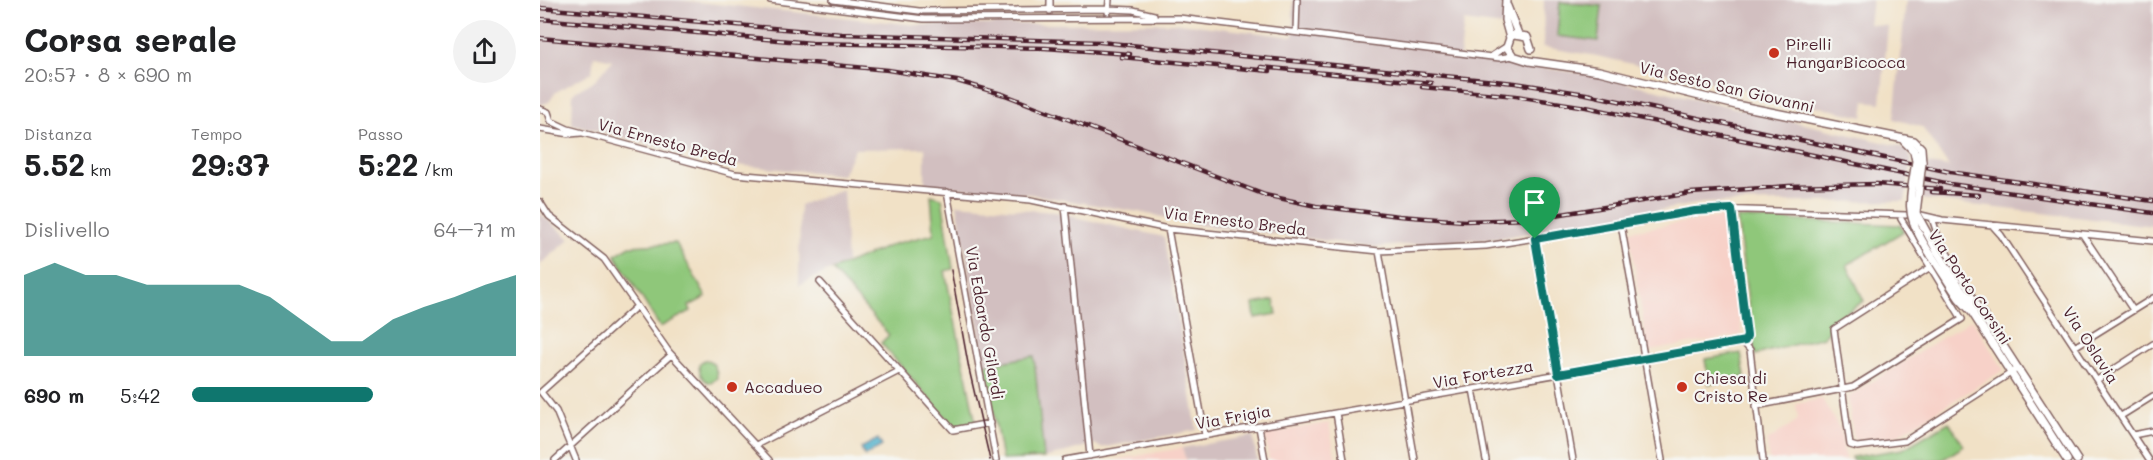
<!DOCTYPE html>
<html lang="it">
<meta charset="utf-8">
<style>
:root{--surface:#fff;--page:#f2f2f2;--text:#202124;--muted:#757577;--accent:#0f766e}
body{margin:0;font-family:Mali,sans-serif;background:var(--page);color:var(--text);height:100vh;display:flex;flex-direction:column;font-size:22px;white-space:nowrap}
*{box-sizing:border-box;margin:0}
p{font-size:20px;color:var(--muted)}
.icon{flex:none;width:33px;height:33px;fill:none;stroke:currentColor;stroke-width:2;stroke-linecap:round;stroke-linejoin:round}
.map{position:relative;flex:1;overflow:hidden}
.drawer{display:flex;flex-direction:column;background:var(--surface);width:540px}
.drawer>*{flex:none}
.pin{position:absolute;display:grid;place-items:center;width:51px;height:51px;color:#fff;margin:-62px -26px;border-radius:50% 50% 50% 0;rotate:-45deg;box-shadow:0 0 6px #0007}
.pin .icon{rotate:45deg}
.round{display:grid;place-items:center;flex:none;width:63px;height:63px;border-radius:32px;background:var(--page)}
.headline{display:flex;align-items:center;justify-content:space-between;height:102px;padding:0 24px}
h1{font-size:33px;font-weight:700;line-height:45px}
.metrics{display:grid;grid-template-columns:repeat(3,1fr);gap:9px;height:102px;padding:6px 24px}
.metrics div{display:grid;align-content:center}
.metrics b{font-size:30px;font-weight:700}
.metrics small{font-size:16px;font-weight:400}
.metrics p{font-size:16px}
.chart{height:168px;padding:12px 24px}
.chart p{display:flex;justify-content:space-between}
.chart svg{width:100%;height:108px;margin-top:6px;fill:var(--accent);opacity:.7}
ul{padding:0 24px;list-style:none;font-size:20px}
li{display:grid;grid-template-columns:96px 72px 1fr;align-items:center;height:45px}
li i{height:15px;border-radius:8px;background:var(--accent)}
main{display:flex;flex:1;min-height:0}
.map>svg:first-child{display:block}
.built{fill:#f7d1c8}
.industrial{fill:#d2bfc0}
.green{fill:#8fc77a;stroke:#6c7352;stroke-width:1.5}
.water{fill:#4aadc9;stroke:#4a667a;stroke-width:1.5}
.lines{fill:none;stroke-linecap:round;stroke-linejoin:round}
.minor-casing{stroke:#846361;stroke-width:8}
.tertiary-casing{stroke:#846361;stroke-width:10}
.minor{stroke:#fff;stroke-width:5}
.tertiary{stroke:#fff;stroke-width:7}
.tram{stroke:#4a1f2b;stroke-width:1.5}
.rail-casing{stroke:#4a1f2b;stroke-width:4.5}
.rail{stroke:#f6f6f2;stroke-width:2;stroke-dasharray:7;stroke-linecap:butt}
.tertiary-bridge-casing{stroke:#846361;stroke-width:10;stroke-linecap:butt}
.tertiary-bridge{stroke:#fff;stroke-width:7}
.route-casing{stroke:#fff;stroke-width:12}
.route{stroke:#0f766e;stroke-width:8}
.poi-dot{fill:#c8321e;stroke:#f6f6f2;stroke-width:2}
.labels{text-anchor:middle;stroke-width:4.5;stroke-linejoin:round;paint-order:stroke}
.poi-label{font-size:16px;fill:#4a1f2b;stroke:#f6f6f2;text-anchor:start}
.street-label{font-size:16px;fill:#4a1f2b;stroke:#f6f6f2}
</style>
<main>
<section class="drawer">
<div class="headline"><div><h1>Corsa serale</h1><p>20:57 · 8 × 690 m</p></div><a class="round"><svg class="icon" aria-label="share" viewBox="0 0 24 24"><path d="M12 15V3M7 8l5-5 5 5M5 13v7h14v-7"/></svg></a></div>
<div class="metrics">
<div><p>Distanza</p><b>5.52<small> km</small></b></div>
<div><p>Tempo</p><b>29:37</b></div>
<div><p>Passo</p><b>5:22<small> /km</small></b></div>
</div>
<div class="chart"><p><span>Dislivello</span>64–71 m</p>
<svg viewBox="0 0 160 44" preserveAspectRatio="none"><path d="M0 44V11L10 6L20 11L30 11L40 15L50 15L60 15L70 15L80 20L90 29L100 38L110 38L120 29L130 24L140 20L150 15L160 11V44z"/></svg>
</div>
<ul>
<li><b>690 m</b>5:42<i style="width:56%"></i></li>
</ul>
</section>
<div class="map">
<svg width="1613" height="460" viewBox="0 0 1613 460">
<rect width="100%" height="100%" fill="#f6f6f2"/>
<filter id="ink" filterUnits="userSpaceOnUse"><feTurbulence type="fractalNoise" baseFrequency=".0167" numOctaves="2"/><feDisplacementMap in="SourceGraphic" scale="12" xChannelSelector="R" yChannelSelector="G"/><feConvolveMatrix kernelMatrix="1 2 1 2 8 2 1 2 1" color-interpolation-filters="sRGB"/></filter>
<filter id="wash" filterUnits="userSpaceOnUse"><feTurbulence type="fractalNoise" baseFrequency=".008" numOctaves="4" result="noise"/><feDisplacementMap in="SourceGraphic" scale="24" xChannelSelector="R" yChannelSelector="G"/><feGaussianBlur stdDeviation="1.35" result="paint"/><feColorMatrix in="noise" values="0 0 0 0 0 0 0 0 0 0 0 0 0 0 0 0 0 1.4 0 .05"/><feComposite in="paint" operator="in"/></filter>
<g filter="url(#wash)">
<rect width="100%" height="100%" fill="#f1e1c6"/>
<path class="built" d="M1186 216 1202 335 1108 351 1089 231Z
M1432 319 1464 370 1356 436 1314 440 1308 397Z
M1282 399 1301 431 1305 460H1229L1227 441 1258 420 1256 404Z
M789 423 796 460H729L725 434Z
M642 448 646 460H572H574Z"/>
<path class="industrial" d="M0 0H138L376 25 639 23 753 37V0H963V26L924 21 920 57 1049 74 1359 146 1368 151 1372 160 1365 201 1162 203 965 237 837 247 659 225 599 212 489 194 385 185V148L315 149 302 175 183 164 32 124 33 93 54 81 73 60 54 56 52 72 16 92 9 102 0 105Z
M1004 0H1332L1329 24 1348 26 1341 103 1325 101 1323 117 1057 56 1003 47Z
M1366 0H1613V226L1381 199 1388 164 1409 167 1382 127 1354 119Z
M303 189 307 262 259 285 260 205Z
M417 204 525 213 534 217 624 237 657 430 561 448 555 444 504 458 494 357 445 365Z
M0 213 30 239 0 265Z
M713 436 717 460H646L642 448Z"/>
<path class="green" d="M1020 2 1062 6 1058 41 1017 36Z
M391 195 402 198 413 269 405 271 436 424 420 428 413 426 341 343 349 335 292 270 354 244 394 234Z
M1197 218 1360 225 1364 231 1307 265 1324 301 1291 322 1289 331 1283 337 1215 355Z
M136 243 166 297 149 306 151 311 120 327 75 255 90 246Z
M734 300 737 314 715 318 713 304Z
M1201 353 1205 377 1169 384 1165 359Z
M494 356 504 458 462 460 445 365Z
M164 360C173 359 177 369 177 378L171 383C162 381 159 373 159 364Z
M1409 422 1424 446 1402 460H1312L1311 457 1363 449Z"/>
<path class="water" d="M338 439 342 446 325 456 321 448Z"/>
</g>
<g filter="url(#ink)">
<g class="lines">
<g class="minor-casing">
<path id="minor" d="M230 0 384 19 639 18 960 58 973 56
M293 0 379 11 569 9 593 10 614 15
M510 0V11
M568 12 569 0
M756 31 757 0
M953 55 967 46
M0 109 8 112 11 121 28 129 195 174 491 200 628 229 839 251 946 246 1176 209 1366 215
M0 129 30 134 41 133
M407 192 456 460
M0 202 9 216 64 259 129 352 229 460
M525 206 550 456
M1192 209 1207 336 1203 342
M1381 215 1402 220 1613 241
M1392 218 1399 239 1439 308
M1081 224 1122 460
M1452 225 1461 235 1609 460
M628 229 665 435
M1543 235 1593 310
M995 239 1033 460
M839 251 875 460
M1389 268 1294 329 1310 445 1317 447 1365 441 1474 371
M280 282 413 430 450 423
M1203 342 1210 350 1223 460
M1536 346 1613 298
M1557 380 1613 344
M933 389 946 460
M1216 406 1313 387 1422 319 1361 219
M796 413 804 460
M1581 416 1613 396
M719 427 725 460
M1593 435 1613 431
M216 445 359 371
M15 460 131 355
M36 460 16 411 1 392 96 307
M525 460 1203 342"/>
</g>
<g class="tertiary-casing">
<path id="tertiary" d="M966 0 965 20 970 38 967 47 973 56 989 61 1059 71 1196 105 1374 141 1381 148 1382 162
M967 6 978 34
M974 35 987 37 991 49
M1364 141 1374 151 1376 161
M1397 251 1423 292 1441 312 1537 460
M1391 255 1419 298 1432 312 1527 460"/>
</g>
<use href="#minor" class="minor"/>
<use href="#tertiary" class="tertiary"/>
<path class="tram" d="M411 270 429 369 450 460"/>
<g class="rail-casing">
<path id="rail" d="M0 8 302 34 560 42 975 83 1046 94 1410 172 1613 201
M0 19 272 43 505 48 590 54
M0 38 348 70 417 81 465 95 725 195 776 206 859 216 924 221 991 219 1151 193 1249 186 1337 184 1400 189
M581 57 730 71
M721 67 891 83
M882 87 976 96 1046 107 1410 184 1613 213
M1392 192 1439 195"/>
</g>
<use href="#rail" class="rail"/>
<g class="tertiary-bridge-casing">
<path id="tertiary-bridge" d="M1376 161C1369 207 1364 214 1391 255
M1382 162 1376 213 1397 251"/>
</g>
<use href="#tertiary-bridge" class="tertiary-bridge"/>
</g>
</g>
<g class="lines" filter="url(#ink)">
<g class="route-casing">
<path id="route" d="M1192 209 1207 336 1205 341 1018 374 995 239 1155 211Z"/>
</g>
<use href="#route" class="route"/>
</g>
<g class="poi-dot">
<circle cx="1234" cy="53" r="6"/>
<circle cx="192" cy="387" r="6"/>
<circle cx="1142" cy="387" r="6"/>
</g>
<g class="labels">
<g class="poi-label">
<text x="1246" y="50">Pirelli<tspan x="1246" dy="18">HangarBicocca</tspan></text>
<text x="1154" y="384">Chiesa di<tspan x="1154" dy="18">Cristo Re</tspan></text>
<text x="204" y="393">Accadueo</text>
</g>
<g class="street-label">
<text transform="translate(1187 87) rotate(13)" y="6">Via Sesto San Giovanni</text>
<text transform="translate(128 142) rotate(15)" y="6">Via Ernesto Breda</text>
<text transform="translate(695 221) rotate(7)" y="6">Via Ernesto Breda</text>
<text transform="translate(1430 287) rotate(56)" y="6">Via Porto Corsini</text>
<text transform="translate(445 323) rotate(80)" y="6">Via Edoardo Gilardi</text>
<text transform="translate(1551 345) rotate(57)" y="6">Via Oslavia</text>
<text transform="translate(943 374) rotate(-10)" y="6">Via Fortezza</text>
<text transform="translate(693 417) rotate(-10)" y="6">Via Frigia</text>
</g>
</g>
</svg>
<div class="pin" style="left:995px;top:239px;background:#1e9e55"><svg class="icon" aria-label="arrive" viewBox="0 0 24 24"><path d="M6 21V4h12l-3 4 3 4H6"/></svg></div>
</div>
</main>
